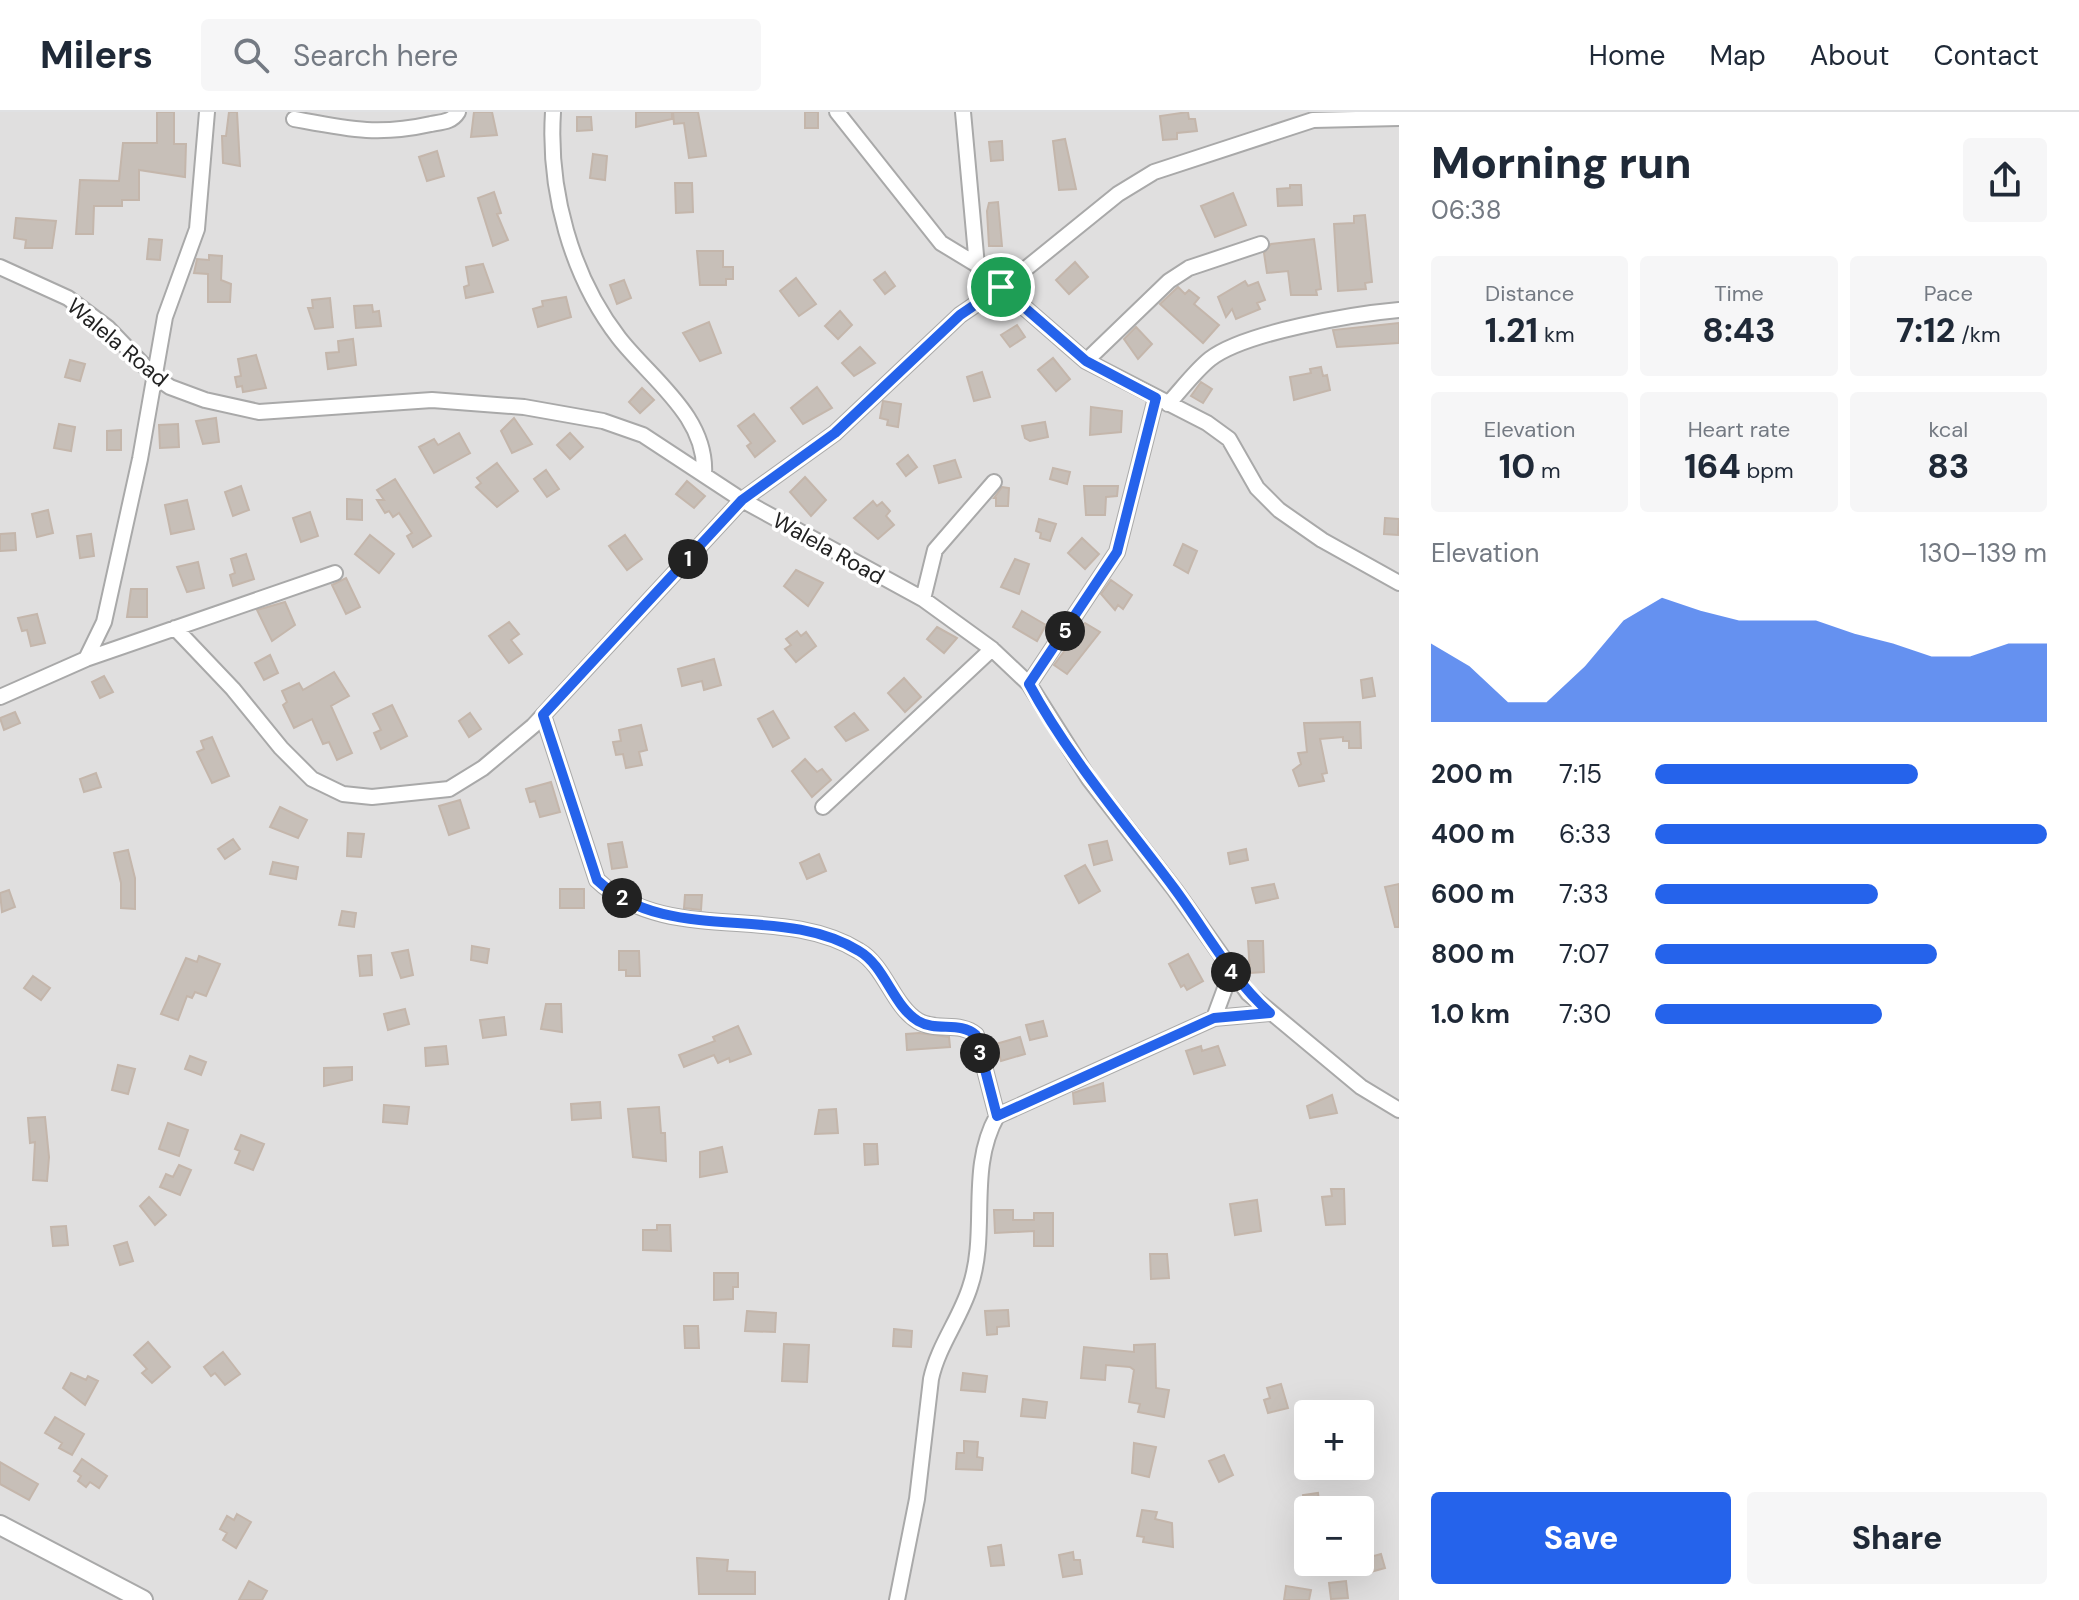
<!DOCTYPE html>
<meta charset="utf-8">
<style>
:root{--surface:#fff;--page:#f6f6f7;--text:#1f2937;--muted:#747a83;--line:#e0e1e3;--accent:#2563eb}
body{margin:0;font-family:"DM Sans",sans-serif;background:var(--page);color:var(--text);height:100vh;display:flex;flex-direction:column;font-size:30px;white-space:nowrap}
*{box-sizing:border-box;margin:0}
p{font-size:26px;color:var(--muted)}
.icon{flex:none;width:44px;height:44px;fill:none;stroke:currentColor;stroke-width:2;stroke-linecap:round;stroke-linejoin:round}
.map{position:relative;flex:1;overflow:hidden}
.drawer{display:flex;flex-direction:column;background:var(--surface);width:680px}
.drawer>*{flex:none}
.fabs{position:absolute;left:1294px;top:1288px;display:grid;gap:16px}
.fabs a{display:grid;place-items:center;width:80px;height:80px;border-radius:8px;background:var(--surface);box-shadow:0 8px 32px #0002;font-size:40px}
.pin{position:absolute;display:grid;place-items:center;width:68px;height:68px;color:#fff;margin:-34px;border:4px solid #fff;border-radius:50%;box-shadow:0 2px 8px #0007}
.km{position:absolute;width:40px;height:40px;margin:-20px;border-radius:50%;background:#222;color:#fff;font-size:22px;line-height:40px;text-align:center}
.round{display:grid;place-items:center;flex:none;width:84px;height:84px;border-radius:8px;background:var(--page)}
.overview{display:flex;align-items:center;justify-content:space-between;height:136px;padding:0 32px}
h1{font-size:44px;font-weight:800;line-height:60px}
.metrics{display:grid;grid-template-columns:repeat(3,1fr);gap:12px;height:136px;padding:8px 32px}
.metrics div{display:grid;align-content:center;border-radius:8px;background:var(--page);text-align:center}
.metrics b{font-size:34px;font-weight:800}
.metrics small{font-size:22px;font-weight:400}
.metrics p{font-size:22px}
.chart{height:224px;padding:16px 32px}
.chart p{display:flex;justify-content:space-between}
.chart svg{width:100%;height:144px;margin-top:8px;fill:var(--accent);opacity:.7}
.button{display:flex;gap:16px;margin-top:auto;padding:16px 32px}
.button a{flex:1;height:92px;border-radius:8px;background:var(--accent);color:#fff;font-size:32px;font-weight:800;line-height:92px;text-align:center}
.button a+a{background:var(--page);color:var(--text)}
ul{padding:0 32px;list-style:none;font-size:26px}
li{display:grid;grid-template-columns:128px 96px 1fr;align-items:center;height:60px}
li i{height:20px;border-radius:10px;background:var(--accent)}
header{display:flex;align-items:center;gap:48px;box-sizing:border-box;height:112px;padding:0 40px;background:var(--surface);border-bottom:2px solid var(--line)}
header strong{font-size:38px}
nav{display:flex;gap:44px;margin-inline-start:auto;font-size:28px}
.search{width:560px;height:72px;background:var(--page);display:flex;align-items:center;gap:20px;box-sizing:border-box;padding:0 28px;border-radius:8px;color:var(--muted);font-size:30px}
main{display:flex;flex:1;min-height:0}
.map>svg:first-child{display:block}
.residential{fill:#e0dfdf;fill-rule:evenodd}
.building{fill:#c7bfb8;stroke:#c4b6ab;stroke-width:2}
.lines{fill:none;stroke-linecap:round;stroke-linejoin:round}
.minor-casing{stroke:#a9a9a9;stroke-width:18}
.tertiary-casing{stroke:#a9a9a9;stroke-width:22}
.minor{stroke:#fff;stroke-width:14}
.tertiary{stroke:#fff;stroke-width:18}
.route-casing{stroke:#fff;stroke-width:16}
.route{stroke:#2563eb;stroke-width:10}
.labels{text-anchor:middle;stroke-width:7;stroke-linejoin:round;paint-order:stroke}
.street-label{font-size:22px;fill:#222;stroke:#fff}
</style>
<header>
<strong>Milers</strong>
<div class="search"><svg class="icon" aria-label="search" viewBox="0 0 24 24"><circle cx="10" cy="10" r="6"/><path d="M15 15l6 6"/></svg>Search here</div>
<nav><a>Home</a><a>Map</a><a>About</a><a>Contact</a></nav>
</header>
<main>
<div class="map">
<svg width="1399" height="1488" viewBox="0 0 1399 1488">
<rect width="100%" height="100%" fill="#f2efe9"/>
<path class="residential" d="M0 0H1399V1488H0ZM1308 1302H1360V1354H1308ZM1308 1398H1360V1450H1308Z"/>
<path class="building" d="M157 0H174V32H186L185 65 139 58V88H122V94H94L93 122H76L80 68 119 69 123 31H157Z
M229 0H237L240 54 223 51 222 24H226Z
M474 0H492L497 23 471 25Z
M636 0H672V7L636 15Z
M673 0H698L706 44 689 46 684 11 674 12Z
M805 0H818V16H805Z
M1188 0 1189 7H1195L1197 19 1177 21V27L1163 28 1160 4Z
M577 5H591L592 18 577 19Z
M1065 27 1076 77 1059 78 1053 29Z
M1002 29 1003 48 991 49 989 30Z
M437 39 444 64 427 69 419 45Z
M593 42 607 44 605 68 590 66Z
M675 71H692L693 100 676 101Z
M1290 73H1301L1302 93 1278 94 1277 77 1290 76Z
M494 80 501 101 497 102 508 128 493 134 478 86Z
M1233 81 1246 113 1215 125 1201 94Z
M998 90 1002 134H989L987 99 989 91Z
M1365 103 1372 170 1365 171 1366 177 1338 179 1334 112 1354 111V104Z
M16 106 56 109 52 136H25L26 128 14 126Z
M149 127 162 128 160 148 147 147Z
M1314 127 1321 177 1316 178 1317 183H1291L1288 159 1267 161 1264 141 1271 132Z
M697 139H723V155H733V167H726V173H700Z
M209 143 222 144 221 168 231 172 230 190H208V162L194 161 197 147 209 148Z
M1075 150 1088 165 1069 182 1056 168Z
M483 152 493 180 466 186 464 175 469 173 466 155Z
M885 160 895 174 885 182 874 168Z
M796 166 816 192 799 204 780 179Z
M624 168 631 186 617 192 610 173Z
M1245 169 1248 174 1258 170 1265 188 1257 191 1260 197 1236 207 1232 197 1226 205 1218 185Z
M1178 175 1185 182 1189 178 1199 186 1194 192 1219 213 1203 231 1160 192Z
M566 185 571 205 538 215 533 197 543 194 542 189Z
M330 186 333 215 315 217 308 196H313L312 188Z
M372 193 373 200 379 199 381 214 356 216 354 194Z
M840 199 852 213 838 227 825 214Z
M709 210 721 241 700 249 683 221Z
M1399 211V231L1337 235 1333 218Z
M1017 213 1025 225 1010 235 1001 223Z
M1136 215 1152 232 1138 247 1124 227Z
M353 227 356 253 328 257 326 241 339 240 338 229Z
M860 235 875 251 854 264 842 251Z
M256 243 266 276 243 280 242 274 237 275 235 265 241 264 238 247Z
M1053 246 1070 267 1056 279 1038 258Z
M70 248 85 252 80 269 65 265Z
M1321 255 1323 264 1327 263 1330 278 1294 288 1290 265 1311 261 1310 257Z
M982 260 990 285 974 289 967 265Z
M1201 270 1212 277 1203 291 1191 284Z
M817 275 832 296 803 312 791 296Z
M642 276 654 288 640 301 629 290Z
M883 289 901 292 898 315 887 313 888 308 880 306Z
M1091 295 1122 299 1121 320 1090 323Z
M754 302 775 329 755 345 747 334 751 331 738 314Z
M216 306 219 330 203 332 196 309Z
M514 306 532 332 512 341 501 319Z
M1045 310 1048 325 1030 329 1025 326 1022 314Z
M59 312 75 315 71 339 54 336Z
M178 312 179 335 160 336 159 313Z
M121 318V338H107V319Z
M459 321 470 341 434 361 419 335 434 327 438 333Z
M570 321 583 335 570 347 557 333Z
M908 343 917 355 906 364 897 352Z
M955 348 961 365 939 371 934 354Z
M497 351 518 379 497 395 476 375 481 371 477 366Z
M1053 356 1070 360 1067 372 1050 367Z
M546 358 559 377 547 385 534 367Z
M805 365 826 388 811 404 790 380Z
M395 367 431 424 413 435 407 424 412 421 399 401 393 405 389 399 385 401 377 388H384L377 378Z
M687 369 705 384 694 396 676 382Z
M241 374 249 398 233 404 225 380Z
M1084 374H1118L1117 384 1106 385 1105 403H1086Z
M1002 375 1009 376 1008 394H996V386H994Z
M347 387 362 388V408L347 407Z
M187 388 194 417 171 422 165 393Z
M873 389 877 394 882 390 890 399 886 404 894 413 878 427 854 406Z
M48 398 53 421 37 425 32 402Z
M310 400 318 424 301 430 293 406Z
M1385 406 1399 407 1398 423 1384 422Z
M1039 407 1056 412 1050 429 1040 426 1041 421 1036 419Z
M15 421 16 438 0 439V422Z
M91 422 94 444 80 446 77 424Z
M370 423 394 442 379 461 355 442Z
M625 423 642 447 627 458 609 434Z
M1082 426 1099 442 1085 457 1068 441Z
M1183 432 1197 439 1188 461 1174 453Z
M246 442 254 467 233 474 230 463 235 461 231 447Z
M1015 447 1029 452 1019 482 1001 475Z
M198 450 204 476 187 480 177 455Z
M796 458 823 471 808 494 784 474Z
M346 466 360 495 346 502 332 473Z
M1111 468 1132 483 1123 497 1118 493 1115 498 1101 482Z
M131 477H147V505H127Z
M285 490 295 513 272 529 257 498Z
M1022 499 1046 513 1037 529 1013 515Z
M37 502 45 531 31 534 27 518 22 519 18 506Z
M509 510 519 522 511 528 522 542 509 551 489 524Z
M1085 511 1100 520 1067 562 1054 553Z
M937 515 957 526 944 541 927 527Z
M797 519 801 524 806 520 816 534 796 550 785 537 791 533 786 527Z
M270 543 278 561 264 568 255 551Z
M714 547 721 573 704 578 702 569 682 574 678 557Z
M334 560 349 584 331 594 352 641 337 648 329 630 323 632 312 607 294 616 283 593 287 590 282 579 299 571 303 578Z
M104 564 113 580 100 586 92 570Z
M904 566 921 585 905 600 888 581Z
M1372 566 1375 584 1363 586 1361 568Z
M392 593 407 624 381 637 374 621 381 618 373 602Z
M773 599 789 626 773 635 758 607Z
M15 600 20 611 4 618 0 606Z
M470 601 481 617 469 625 459 609Z
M854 601 868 618 846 629 835 615Z
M1360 610 1361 636H1349V629H1343V625L1320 627 1327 661 1322 662 1324 669 1299 674 1293 658 1301 652 1298 641 1307 640 1304 611Z
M641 613 647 638 639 640 642 653 626 656 623 642 616 643 613 630 621 629 619 618Z
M212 625 229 664 212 671 197 640 204 637 201 629Z
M805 647 817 660 822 657 831 668 812 685 792 659Z
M96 661 101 675 84 680 80 667Z
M551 670 560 700 540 705 535 689 530 690 526 677Z
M460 688 469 716 449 723 439 694Z
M280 695 307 708 298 726 270 715Z
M348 721 364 722 361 745 347 744Z
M233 727 240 737 225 747 218 737Z
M1107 729 1112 748 1094 753 1089 733Z
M622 730 627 755 612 757 608 732Z
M1246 737 1248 748 1230 752 1228 741Z
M128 738 135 766V797L121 796V771L114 741Z
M819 742 826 759 807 767 800 751Z
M273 750 298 755 296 767 270 762Z
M1085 753 1100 779 1079 791 1065 764Z
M1274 772 1278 786 1256 791 1252 776Z
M1399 772V815H1395L1385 775Z
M560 777H584V796H560Z
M9 778 15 795 2 800 0 781Z
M685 783H702L701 798 684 796Z
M342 799 356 801 354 815 339 813Z
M1248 829H1263L1264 860 1250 861Z
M472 834 489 837 487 851 471 848Z
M408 838 413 863 401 866 392 841Z
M619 839H639L640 864H626V858H619Z
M1188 842 1203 869 1187 878 1184 873 1181 875 1169 852Z
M371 843 372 863 360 864 358 844Z
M199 844 220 852 206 884 195 880 192 886 187 884 178 908 161 902 186 846 197 850Z
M33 864 50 876 41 888 24 876Z
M546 892H561L562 920 541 917Z
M405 897 409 912 388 918 384 902Z
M504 905 506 923 483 926 480 908Z
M1043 909 1047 924 1030 928 1026 913Z
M738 914 751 942 730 950 729 946 718 951 714 943 684 955 679 943 715 929 713 925Z
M919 921 949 925 950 935 907 938 906 922Z
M1020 925 1025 942 1001 949 996 932Z
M446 934 448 952 426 954 425 936Z
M1201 934 1202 939 1218 934 1225 953 1194 962 1186 939Z
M190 944 206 950 201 963 185 957Z
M118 953 135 957 128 982 112 978Z
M352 955V968L324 974V956Z
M1103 971 1105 989 1074 992 1073 981Z
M1332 983 1337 1001 1310 1006 1307 994Z
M600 990 601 1006 572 1008 571 992Z
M384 993 409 995 407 1012 383 1010Z
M659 995 661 1021H665L666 1049 633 1045 628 997Z
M836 997 838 1021 815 1022 819 998Z
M45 1005 49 1045 47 1069 33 1068 35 1030 30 1031 28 1006Z
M168 1011 188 1018 179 1044 159 1037Z
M241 1023 264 1032 253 1058 235 1051 240 1039 235 1037Z
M864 1032H877L878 1052 865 1053Z
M722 1035 727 1060 700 1065V1040Z
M179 1053 191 1058 180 1083 160 1075 166 1062 173 1065Z
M1331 1077H1344L1345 1112 1326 1113 1322 1085 1332 1084Z
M149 1085 166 1103 155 1113 140 1094Z
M1257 1088 1261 1119 1235 1123 1230 1092Z
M994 1098H1013V1108H1034V1101H1053V1134H1034V1119L995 1121Z
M657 1113H670L671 1139 643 1138V1118H657Z
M66 1114 68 1133 53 1134 51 1115Z
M127 1130 133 1149 120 1153 114 1134Z
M1150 1142H1167L1169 1166 1151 1167Z
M714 1161H738V1175H733V1187L714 1188Z
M1008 1198 1009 1214 997 1215V1222L987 1223 985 1199Z
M747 1199 776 1201 775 1220 745 1219Z
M684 1214H698L699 1236H685Z
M894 1217 912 1219 911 1235 893 1234Z
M148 1230 170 1255 152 1271 142 1261 147 1257 134 1243Z
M784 1232 809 1233 807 1270 782 1269Z
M1155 1232 1156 1276 1169 1278 1164 1305 1138 1300 1140 1292 1129 1290 1134 1258 1130 1255 1106 1253 1105 1268 1081 1266 1084 1235 1134 1240V1233Z
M223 1240 240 1262 225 1273 215 1261 211 1264 204 1255Z
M71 1261 86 1268 88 1264 98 1269 85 1293 63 1276Z
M963 1261 987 1264 985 1280 961 1278Z
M1281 1272 1288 1296 1268 1301 1264 1288 1270 1286 1267 1276Z
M1023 1287 1047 1290 1045 1306 1021 1304Z
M1370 1298 1373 1320 1360 1321V1300Z
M55 1305 84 1322 72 1343 59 1336 62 1331 45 1321Z
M964 1329 978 1330 977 1345 983 1346 982 1358 956 1357 957 1341H964Z
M1134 1331 1156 1335 1149 1365 1132 1361Z
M1224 1343 1233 1363 1219 1370 1209 1349Z
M82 1347 107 1364 99 1376 90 1370 86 1375 78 1369 81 1364 74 1359Z
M0 1350 38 1372 29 1388 0 1372Z
M1318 1381 1320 1398H1305L1303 1383Z
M1142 1398 1157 1400 1155 1407 1172 1411 1173 1435 1143 1430 1144 1425 1137 1424Z
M237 1402 251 1410 236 1436 223 1428 227 1421 220 1417 227 1404 234 1408Z
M1001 1433 1004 1453 991 1454 988 1435Z
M1073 1440 1074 1448H1080L1082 1462 1063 1465 1059 1443Z
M1381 1442 1385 1456 1367 1461 1363 1447Z
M697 1446 728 1448 727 1459 755 1460V1482H699Z
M249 1469 267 1479 262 1488H239Z
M1346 1469 1348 1486 1331 1487 1329 1471Z
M1286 1474 1311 1478 1309 1488H1284Z"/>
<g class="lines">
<g class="minor-casing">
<path id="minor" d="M553 0C548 78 571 164 619 226 651 267 708 305 704 363
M837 0 941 131 1007 171
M963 0 977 154
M294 7C348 17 377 24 431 12 442 10 452 10 458 0
M0 155 68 186 108 216 154 264 170 275 205 288 259 300 432 288 524 295 603 309 643 323 742 388 923 487 992 537 1029 572 1089 667 1175 778 1248 881 1361 975 1399 998
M1001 175 1086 249 1207 311 1229 327 1257 376 1279 398 1322 428 1399 471
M1086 249 1169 169 1189 156 1261 132
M1168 292C1181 278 1195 259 1210 247 1245 220 1354 202 1399 198
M923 487 935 438 994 370
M175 516 233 577 281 636 312 667 343 682 372 685 449 677 483 656 533 614 742 388 835 321 960 203 1013 167 1118 82 1154 60 1313 8 1399 6
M86 547 335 461
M1029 572 1117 440 1156 286
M0 585 86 547 104 510 140 347 165 205 197 117 207 0
M543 603 597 768C668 835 779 790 859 839 885 854 893 894 918 909 936 920 960 909 976 923L997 1004
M823 695 992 537
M1214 906 1231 860
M897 1488 917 1387 931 1267C938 1234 960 1207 970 1175 989 1119 967 1058 997 1004L1214 906 1270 901"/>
</g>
<g class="tertiary-casing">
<path id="tertiary" d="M0 1413 143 1488"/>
</g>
<use href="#minor" class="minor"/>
<use href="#tertiary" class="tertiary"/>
</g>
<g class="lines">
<g class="route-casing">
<path id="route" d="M1001 175 1086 249 1156 286 1117 440 1029 572C1069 646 1124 709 1174 776 1206 819 1230 865 1270 901L1214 906 997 1004 976 923C960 909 936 920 918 909 893 894 885 854 859 839 779 790 669 835 597 768L543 603 742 388 835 321 960 203Z"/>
</g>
<use href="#route" class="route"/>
</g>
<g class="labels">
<g class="street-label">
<text transform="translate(118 230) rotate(40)" y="8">Walela Road</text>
<text transform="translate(829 436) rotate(29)" y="8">Walela Road</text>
</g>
</g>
</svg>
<div class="fabs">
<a>+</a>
<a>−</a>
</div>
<div class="pin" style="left:1001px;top:175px;background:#1e9e55"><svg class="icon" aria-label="arrive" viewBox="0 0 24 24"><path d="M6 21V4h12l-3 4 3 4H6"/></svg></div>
<b class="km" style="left:688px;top:447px">1</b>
<b class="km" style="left:622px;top:786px">2</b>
<b class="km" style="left:980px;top:941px">3</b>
<b class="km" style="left:1231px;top:860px">4</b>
<b class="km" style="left:1065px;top:519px">5</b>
</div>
<section class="drawer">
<div class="overview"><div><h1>Morning run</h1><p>06:38</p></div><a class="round"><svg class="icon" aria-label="share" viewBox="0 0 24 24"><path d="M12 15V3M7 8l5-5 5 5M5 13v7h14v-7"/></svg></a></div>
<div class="metrics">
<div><p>Distance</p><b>1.21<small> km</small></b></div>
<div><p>Time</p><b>8:43</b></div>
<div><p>Pace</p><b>7:12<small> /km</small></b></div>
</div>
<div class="metrics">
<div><p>Elevation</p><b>10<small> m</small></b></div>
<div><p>Heart rate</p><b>164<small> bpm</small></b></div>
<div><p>kcal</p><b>83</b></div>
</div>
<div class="chart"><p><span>Elevation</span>130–139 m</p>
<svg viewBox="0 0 160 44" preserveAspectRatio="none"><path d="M0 44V20L10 27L20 38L30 38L40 27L50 13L60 6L70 10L80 13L90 13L100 13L110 17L120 20L130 24L140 24L150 20L160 20V44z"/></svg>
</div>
<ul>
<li><b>200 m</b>7:15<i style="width:67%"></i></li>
<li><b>400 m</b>6:33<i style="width:100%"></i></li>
<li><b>600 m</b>7:33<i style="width:57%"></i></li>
<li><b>800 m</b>7:07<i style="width:72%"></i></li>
<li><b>1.0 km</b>7:30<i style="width:58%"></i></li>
</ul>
<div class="button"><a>Save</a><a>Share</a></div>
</section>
</main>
